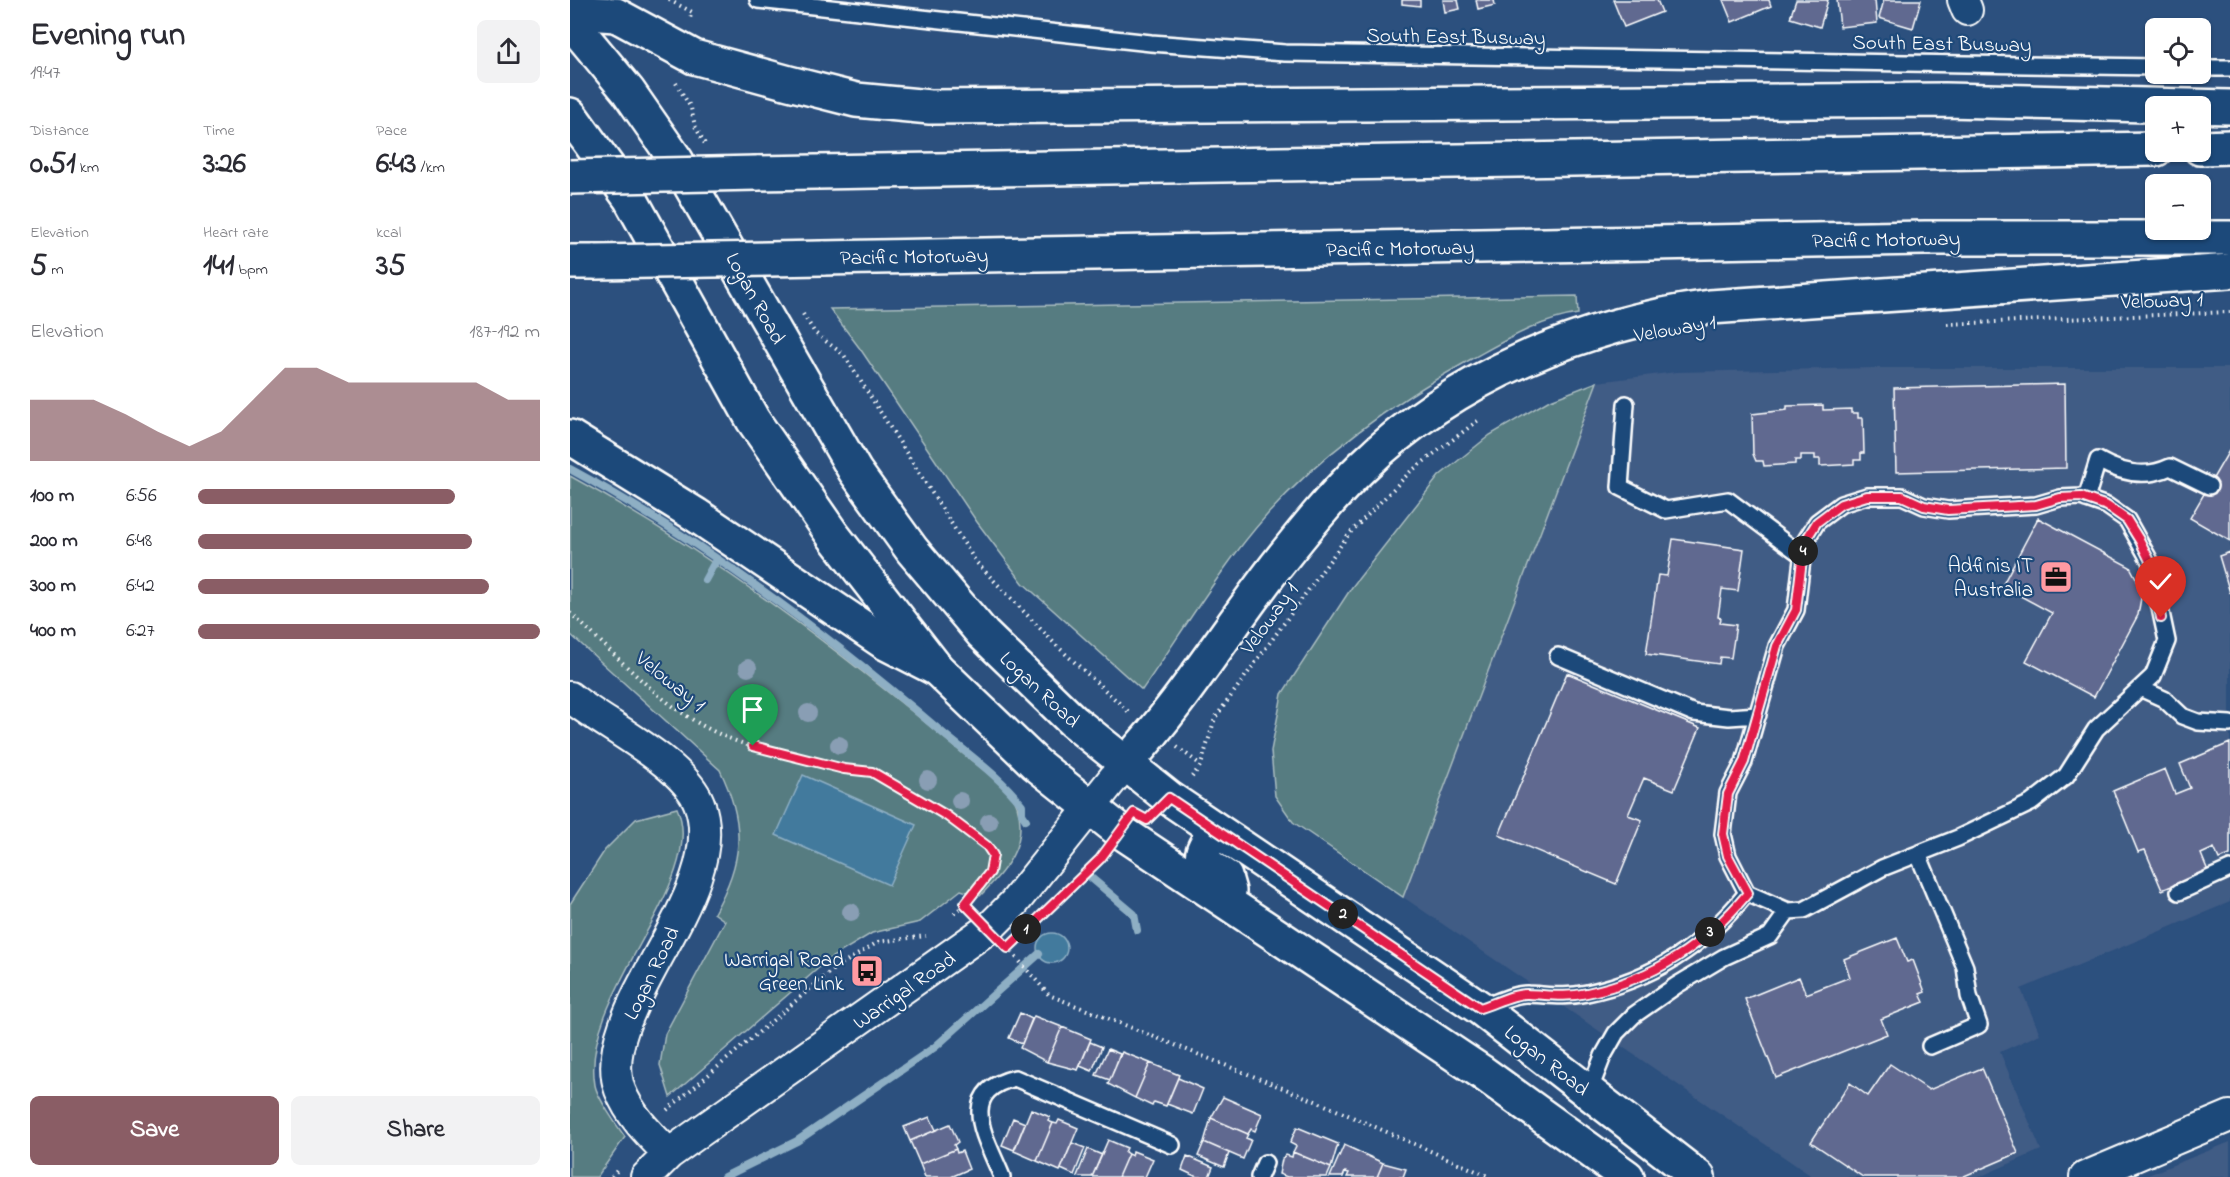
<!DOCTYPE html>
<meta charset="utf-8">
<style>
:root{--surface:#fff;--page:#f2f2f3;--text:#2b2b33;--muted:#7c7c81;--accent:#8a5d65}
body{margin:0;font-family:"Indie Flower",sans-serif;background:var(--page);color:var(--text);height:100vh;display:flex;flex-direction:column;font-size:22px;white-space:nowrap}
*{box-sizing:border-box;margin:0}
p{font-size:20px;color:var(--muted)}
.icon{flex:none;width:33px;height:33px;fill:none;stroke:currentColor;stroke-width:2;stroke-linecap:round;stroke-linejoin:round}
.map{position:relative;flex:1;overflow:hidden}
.side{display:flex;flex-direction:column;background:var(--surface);width:570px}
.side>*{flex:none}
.fabs{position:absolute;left:1575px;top:18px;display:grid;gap:12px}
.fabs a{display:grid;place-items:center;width:66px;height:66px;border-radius:9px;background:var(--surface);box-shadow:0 2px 4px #0004;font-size:30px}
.pin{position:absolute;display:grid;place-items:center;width:51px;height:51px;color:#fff;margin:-62px -26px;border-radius:50% 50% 50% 0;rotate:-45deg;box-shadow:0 0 6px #0007}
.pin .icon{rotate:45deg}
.km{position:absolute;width:30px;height:30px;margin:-15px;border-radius:50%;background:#222;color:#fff;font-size:16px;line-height:30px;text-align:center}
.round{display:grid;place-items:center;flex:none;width:63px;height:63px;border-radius:9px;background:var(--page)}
.headline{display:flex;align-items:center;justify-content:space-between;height:102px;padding:0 30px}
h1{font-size:33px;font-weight:700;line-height:45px}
.figures{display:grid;grid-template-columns:repeat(3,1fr);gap:9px;height:102px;padding:6px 30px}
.figures div{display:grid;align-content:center}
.figures b{font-size:30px;font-weight:700}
.figures small{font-size:16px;font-weight:400}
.figures p{font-size:16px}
.chart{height:168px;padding:12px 30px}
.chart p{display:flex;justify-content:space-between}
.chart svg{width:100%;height:108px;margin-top:6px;fill:var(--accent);opacity:.7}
.action{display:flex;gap:12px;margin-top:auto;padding:12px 30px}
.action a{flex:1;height:69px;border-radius:9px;background:var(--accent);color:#fff;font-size:24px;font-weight:700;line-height:69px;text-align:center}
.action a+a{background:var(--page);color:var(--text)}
ul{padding:0 30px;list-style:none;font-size:20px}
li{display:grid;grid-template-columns:96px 72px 1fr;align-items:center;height:45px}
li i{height:15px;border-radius:8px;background:var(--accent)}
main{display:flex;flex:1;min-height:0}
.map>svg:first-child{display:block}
.built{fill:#405b85}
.green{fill:#567b81;stroke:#aabdc0;stroke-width:1.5}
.water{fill:#427a9d;stroke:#8eafc4;stroke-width:1.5}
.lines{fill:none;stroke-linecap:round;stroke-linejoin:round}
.stream{stroke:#8eafc4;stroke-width:8}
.building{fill:#606990;stroke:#fff;stroke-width:1.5}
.lane-casing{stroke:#fff;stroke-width:20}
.street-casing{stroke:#fff;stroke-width:34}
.primary-casing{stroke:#fff;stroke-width:38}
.highway-casing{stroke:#fff;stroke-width:38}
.path{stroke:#fff;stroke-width:4;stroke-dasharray:1.5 4.5;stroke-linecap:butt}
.lane{stroke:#1f4a7a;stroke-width:15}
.street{stroke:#1f4a7a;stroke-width:30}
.primary{stroke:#1f4a7a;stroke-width:33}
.highway{stroke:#1f4a7a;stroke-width:33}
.highway-bridge-casing{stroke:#fff;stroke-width:38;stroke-linecap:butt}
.highway-bridge{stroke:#1f4a7a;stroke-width:33}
.tree{fill:#899eb4}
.route-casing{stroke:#fff;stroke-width:12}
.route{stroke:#e11d48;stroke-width:8}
.labels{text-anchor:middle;stroke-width:4.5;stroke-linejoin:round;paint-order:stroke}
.street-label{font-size:21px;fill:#fff;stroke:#1f4a7a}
.poi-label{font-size:21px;fill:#fff;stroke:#1f4a7a;text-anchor:end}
</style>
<main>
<section class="side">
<div class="headline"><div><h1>Evening run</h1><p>19:47</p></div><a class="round"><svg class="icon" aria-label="share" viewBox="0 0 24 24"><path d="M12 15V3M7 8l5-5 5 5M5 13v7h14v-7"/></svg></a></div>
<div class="figures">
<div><p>Distance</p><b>0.51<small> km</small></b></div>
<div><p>Time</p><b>3:26</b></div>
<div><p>Pace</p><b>6:43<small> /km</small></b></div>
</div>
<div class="figures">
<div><p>Elevation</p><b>5<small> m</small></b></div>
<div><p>Heart rate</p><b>141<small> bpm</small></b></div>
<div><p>kcal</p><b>35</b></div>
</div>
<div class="chart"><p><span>Elevation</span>187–192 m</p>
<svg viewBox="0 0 160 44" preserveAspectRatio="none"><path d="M0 44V19L10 19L20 19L30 25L40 32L50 38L60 32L70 19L80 6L90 6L100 12L110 12L120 12L130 12L140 12L150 19L160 19V44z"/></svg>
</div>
<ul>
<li><b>100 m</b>6:56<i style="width:75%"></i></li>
<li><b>200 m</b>6:48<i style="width:80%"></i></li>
<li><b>300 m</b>6:42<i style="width:85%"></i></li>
<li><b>400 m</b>6:27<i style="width:100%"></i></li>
</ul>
<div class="action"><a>Save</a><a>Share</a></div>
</section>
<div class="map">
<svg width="1660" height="1177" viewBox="0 0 1660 1177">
<rect width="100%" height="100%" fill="#2c507e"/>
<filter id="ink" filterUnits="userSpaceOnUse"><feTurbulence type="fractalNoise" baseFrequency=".0167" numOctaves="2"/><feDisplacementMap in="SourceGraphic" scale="12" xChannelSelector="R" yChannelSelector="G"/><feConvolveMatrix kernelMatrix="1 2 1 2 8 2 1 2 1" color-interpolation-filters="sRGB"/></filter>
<g filter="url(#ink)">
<path class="built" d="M1306 368H1660V902L1451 989 1470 1034 1430 1052 1471 1150 1409 1177H1243L833 897 1027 382 1106 372Z
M1660 1142V1177H1573Z"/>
<path class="green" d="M1007 296 1008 314C971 319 936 340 903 358 829 399 754 451 697 515 652 565 611 634 572 690L453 583 407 522 291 350 260 309Z
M1027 382 833 897 723 822 705 796 701 751 712 694 782 587 869 476 920 435 978 401Z
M0 476C140 552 270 650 392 753 405 764 443 790 447 806 459 845 435 870 410 896L391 890 350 922 302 933 259 959 100 1097 90 1065 95 1034 155 921 144 913C174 861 176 824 150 770L0 634Z
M107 808C140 880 9 995 25 1085 27 1097 47 1126 55 1137L27 1177H0V904L35 850 66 819Z"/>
<path class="water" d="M233 775 346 825 319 885 206 835Z
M467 948a15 15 0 1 1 30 0a15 15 0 1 1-30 0Z"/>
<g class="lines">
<path class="stream" d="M0 469C130 539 256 633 368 729 396 753 429 775 452 805V814L456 820
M135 580 146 560
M519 876 564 914 567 930
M154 1177 227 1141 365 1047 469 954"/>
</g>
<path class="building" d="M832 0H850V6L832 4Z
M873 0H888L890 9 875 12Z
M906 0H924L925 5 908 9Z
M1043 0H1087L1092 12 1054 27Z
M1153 0H1199L1201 6 1162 22Z
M1226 0H1258L1250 27 1220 18Z
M1267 0H1305L1307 23 1270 27Z
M1314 0H1351L1343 28 1309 18Z
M1495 384 1496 468 1326 472 1324 388Z
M1253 405V410L1281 409V413H1288V418H1293L1294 453H1291V460H1284V464L1250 466V459H1245V455H1231V460H1225V464L1194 466 1193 461H1186L1183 454 1182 414 1217 410V406Z
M1660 449V541L1620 518Z
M1468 518 1560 567 1567 580 1571 598 1568 615 1524 697 1456 661 1482 613 1432 586Z
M1103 539 1174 549 1168 591 1152 589 1148 617 1151 618 1150 623 1166 625 1161 658 1150 657 1149 664 1076 654 1088 575 1097 576Z
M1660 552V593L1649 556Z
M997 673 1130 728 1104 790 1074 778 1058 815 1072 820 1046 884 929 835Z
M1660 743V855L1649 859 1644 848 1631 854 1638 871 1592 890 1575 850 1568 852 1543 791 1595 769 1605 794 1620 788 1610 764Z
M1327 938 1337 962 1343 960 1355 992 1350 994 1354 1002 1311 1019 1317 1034 1206 1078 1175 999 1229 977 1236 994 1280 977 1274 959Z
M450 1013 462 1019 452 1044 439 1038Z
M464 1016 492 1027 477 1062 450 1048Z
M492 1027 521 1039 508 1070 477 1062Z
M520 1042 532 1047 522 1071 510 1066Z
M538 1049 550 1054 540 1080 526 1075Z
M552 1052 580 1063 565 1098 538 1084Z
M580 1063 609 1075 596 1106 584 1102 582 1106 565 1098Z
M1320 1064 1359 1090 1412 1068 1448 1153 1392 1177H1293L1241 1142 1280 1083 1298 1096Z
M608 1078 633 1089 623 1114 597 1104Z
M653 1097 692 1114 685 1131 681 1129 678 1134 641 1118Z
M461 1109 480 1117 478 1121 483 1123 467 1161 444 1151Z
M360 1117 366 1130 340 1141 334 1127Z
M443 1118 455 1123 444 1150 432 1145Z
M641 1118 678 1134 676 1138 681 1140 673 1159 634 1142Z
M489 1120 508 1128 490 1171 467 1161 483 1123 487 1124Z
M380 1124 388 1142 384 1145 386 1149 350 1164 340 1141Z
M727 1127 768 1144 761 1168 723 1152 726 1146 720 1143Z
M538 1140 557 1148 555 1152 558 1154 548 1177H522Z
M634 1142 659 1153 654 1167 628 1156Z
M502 1143 515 1148 504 1175 491 1169Z
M774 1145 813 1163 807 1177H777L779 1173 775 1172 773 1177H760Z
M386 1149 387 1153 392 1151 399 1169 381 1177H355L350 1164Z
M518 1149 532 1155 522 1177H510L507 1176Z
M563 1151 583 1159 575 1177H548L558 1154 562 1156Z
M723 1152 761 1168 757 1177H717L709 1174 712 1159 716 1155 722 1157Z
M617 1156 643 1167 639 1177H627L612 1170Z
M813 1163 836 1169 833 1177H807Z"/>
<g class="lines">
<g class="lane-casing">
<path id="lane" d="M188 0 581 43 715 53 1586 67
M1630 68H1660
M1056 404 1050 487 1096 510 1158 500 1233 556
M1297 496H1332L1354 506 1378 510 1466 505 1490 498 1511 497 1537 506 1557 520 1580 561 1597 641 1583 676 1526 729 1496 776 1461 803 1388 838 1312 868 1234 910 1218 911 1177 893 1158 856 1153 834 1158 793 1174 762 1207 646 1226 610 1234 543 1247 522 1271 504Z
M1516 499 1528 460C1551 473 1575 479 1600 467L1639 486
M988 656 1124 713 1159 717 1188 715
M1572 689 1594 699 1612 716 1628 722 1660 724
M1348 854 1395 967 1399 996 1409 1025 1360 1046
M1609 892 1660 869
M910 1008C924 1004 944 993 958 994 980 995 995 998 1017 993 1084 979 1135 945 1177 893
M1019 1092 1033 1056 1046 1033 1064 1015 1107 985 1154 957 1200 936 1218 911
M432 1177C417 1139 385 1092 445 1078L602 1145
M689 1177 695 1163"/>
</g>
<g class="street-casing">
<path id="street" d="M1393 0 1397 10
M0 697C34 725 113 762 129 803 163 893 21 1010 50 1090 60 1116 80 1135 99 1154
M76 1177 99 1154 124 1136 419 928 444 903 555 764
M1515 1177 1660 1116"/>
</g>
<g class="primary-casing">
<path id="primary" d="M0 21 58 91 106 160 285 471 342 550 413 634 504 722 599 798 910 1008 1128 1177
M0 115 60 198 183 420 262 534 367 669 466 764 550 831 910 1071 1057 1177
M645 831C626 859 628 859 655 877L659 891"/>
</g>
<g class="highway-casing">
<path id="highway" d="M0 12 46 15 124 57 219 83 286 100 360 107 1375 100 1660 107
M1630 148 1660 147
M187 173 1586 149
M252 258 1355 238H1660
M0 262H26
M0 437 126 515 314 642 367 669
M555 764C612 703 655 632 706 566 733 532 761 497 792 467 885 376 1014 324 1140 307L1660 271"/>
</g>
<path class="path" d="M99 0 122 12 119 21
M106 83 121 108 125 126 135 144
M233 314 245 333 274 355 406 562 487 646 560 713
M1377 324 1660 312
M0 613C46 654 91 707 147 733 186 751 232 761 274 769 283 770 292 770 301 772 320 778 419 839 423 856 427 877 397 902 383 915
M607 747 631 765
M622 777 631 765 645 718 779 534 840 472 910 419
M488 897 533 855
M438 948 479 995 748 1102 920 1177
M97 1110 261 971 308 942 356 936
M42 1177 48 1169"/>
<use href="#lane" class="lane"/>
<use href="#street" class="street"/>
<use href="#primary" class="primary"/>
<use href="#highway" class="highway"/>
<g class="highway-bridge-casing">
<path id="highway-bridge" d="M0 177 187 173
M26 262 252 258"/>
</g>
<use href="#highway-bridge" class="highway-bridge"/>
</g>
<g class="tree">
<circle cx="178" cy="668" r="9"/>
<circle cx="181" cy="694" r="9"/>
<circle cx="238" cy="713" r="9"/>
<circle cx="184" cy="725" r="9"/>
<circle cx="269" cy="745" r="9"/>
<circle cx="358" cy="780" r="9"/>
<circle cx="390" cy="801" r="9"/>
<circle cx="419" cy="822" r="9"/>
<circle cx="281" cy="912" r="9"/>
</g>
</g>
<g class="lines" filter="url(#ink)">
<g class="route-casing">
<path id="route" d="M183 746 274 769 302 772 377 816 417 846 423 855 420 872 395 904 438 948 530 859 564 813 577 820 599 798 910 1008C924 1004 944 993 958 994 980 995 995 998 1017 993 1084 979 1135 945 1178 893L1158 856 1153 834 1158 794 1174 762 1207 646 1226 610 1234 543 1247 522 1271 504 1297 496H1332L1354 506 1378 510 1466 505 1490 498 1511 497 1537 506 1557 520 1570 541 1580 561 1591 618"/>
</g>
<use href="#route" class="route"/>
</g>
<defs>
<g id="office-square" transform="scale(1.725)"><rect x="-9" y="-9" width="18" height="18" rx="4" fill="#ff9aa2" stroke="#1f4a7a"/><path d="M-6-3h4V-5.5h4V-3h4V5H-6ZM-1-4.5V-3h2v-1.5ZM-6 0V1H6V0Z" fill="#111"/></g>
<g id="bus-square" transform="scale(1.725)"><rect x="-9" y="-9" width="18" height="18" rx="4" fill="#ff9aa2" stroke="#1f4a7a"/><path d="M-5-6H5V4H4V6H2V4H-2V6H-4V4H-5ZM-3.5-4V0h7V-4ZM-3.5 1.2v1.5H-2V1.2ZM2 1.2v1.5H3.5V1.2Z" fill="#111"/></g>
</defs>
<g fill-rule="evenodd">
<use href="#office-square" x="1486" y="577"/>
<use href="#bus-square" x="297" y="971"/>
</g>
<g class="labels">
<g class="street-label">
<text transform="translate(886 36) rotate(1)" y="7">South East Busway</text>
<text transform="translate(1372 43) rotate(1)" y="7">South East Busway</text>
<text transform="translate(1316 239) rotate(-1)" y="7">Pacific Motorway</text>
<text transform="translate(830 248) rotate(-1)" y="7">Pacific Motorway</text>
<text transform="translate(344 256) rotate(-1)" y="7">Pacific Motorway</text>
<text transform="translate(186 298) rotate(61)" y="7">Logan Road</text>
<text transform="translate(1592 300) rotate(-2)" y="7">Veloway 1</text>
<text transform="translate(1105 328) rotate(-10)" y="7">Veloway 1</text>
<text transform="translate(699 618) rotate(-54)" y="7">Veloway 1</text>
<text transform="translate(101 681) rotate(39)" y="7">Veloway 1</text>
<text transform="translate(470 689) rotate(43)" y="7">Logan Road</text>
<text transform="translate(81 973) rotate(-64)" y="7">Logan Road</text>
<text transform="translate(334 990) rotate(-35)" y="7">Warrigal Road</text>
<text transform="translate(977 1060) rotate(38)" y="7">Logan Road</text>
</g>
<g class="poi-label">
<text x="1463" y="572">Adfinis IT<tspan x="1463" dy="24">Australia</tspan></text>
<text x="274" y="966">Warrigal Road<tspan x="274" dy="24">Green Link</tspan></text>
</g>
</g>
</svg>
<div class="fabs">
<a><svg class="icon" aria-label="locate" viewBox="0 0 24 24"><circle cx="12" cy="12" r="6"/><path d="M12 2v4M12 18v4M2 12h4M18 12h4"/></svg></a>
<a>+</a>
<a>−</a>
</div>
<div class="pin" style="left:183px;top:746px;background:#1e9e55"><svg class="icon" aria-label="arrive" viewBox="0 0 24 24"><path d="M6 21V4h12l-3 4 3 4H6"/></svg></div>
<div class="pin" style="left:1591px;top:618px;background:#d93025"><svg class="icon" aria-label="check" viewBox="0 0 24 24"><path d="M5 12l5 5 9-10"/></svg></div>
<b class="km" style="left:456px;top:929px">1</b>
<b class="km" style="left:773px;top:914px">2</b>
<b class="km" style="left:1140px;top:932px">3</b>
<b class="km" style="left:1233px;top:551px">4</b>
</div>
</main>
